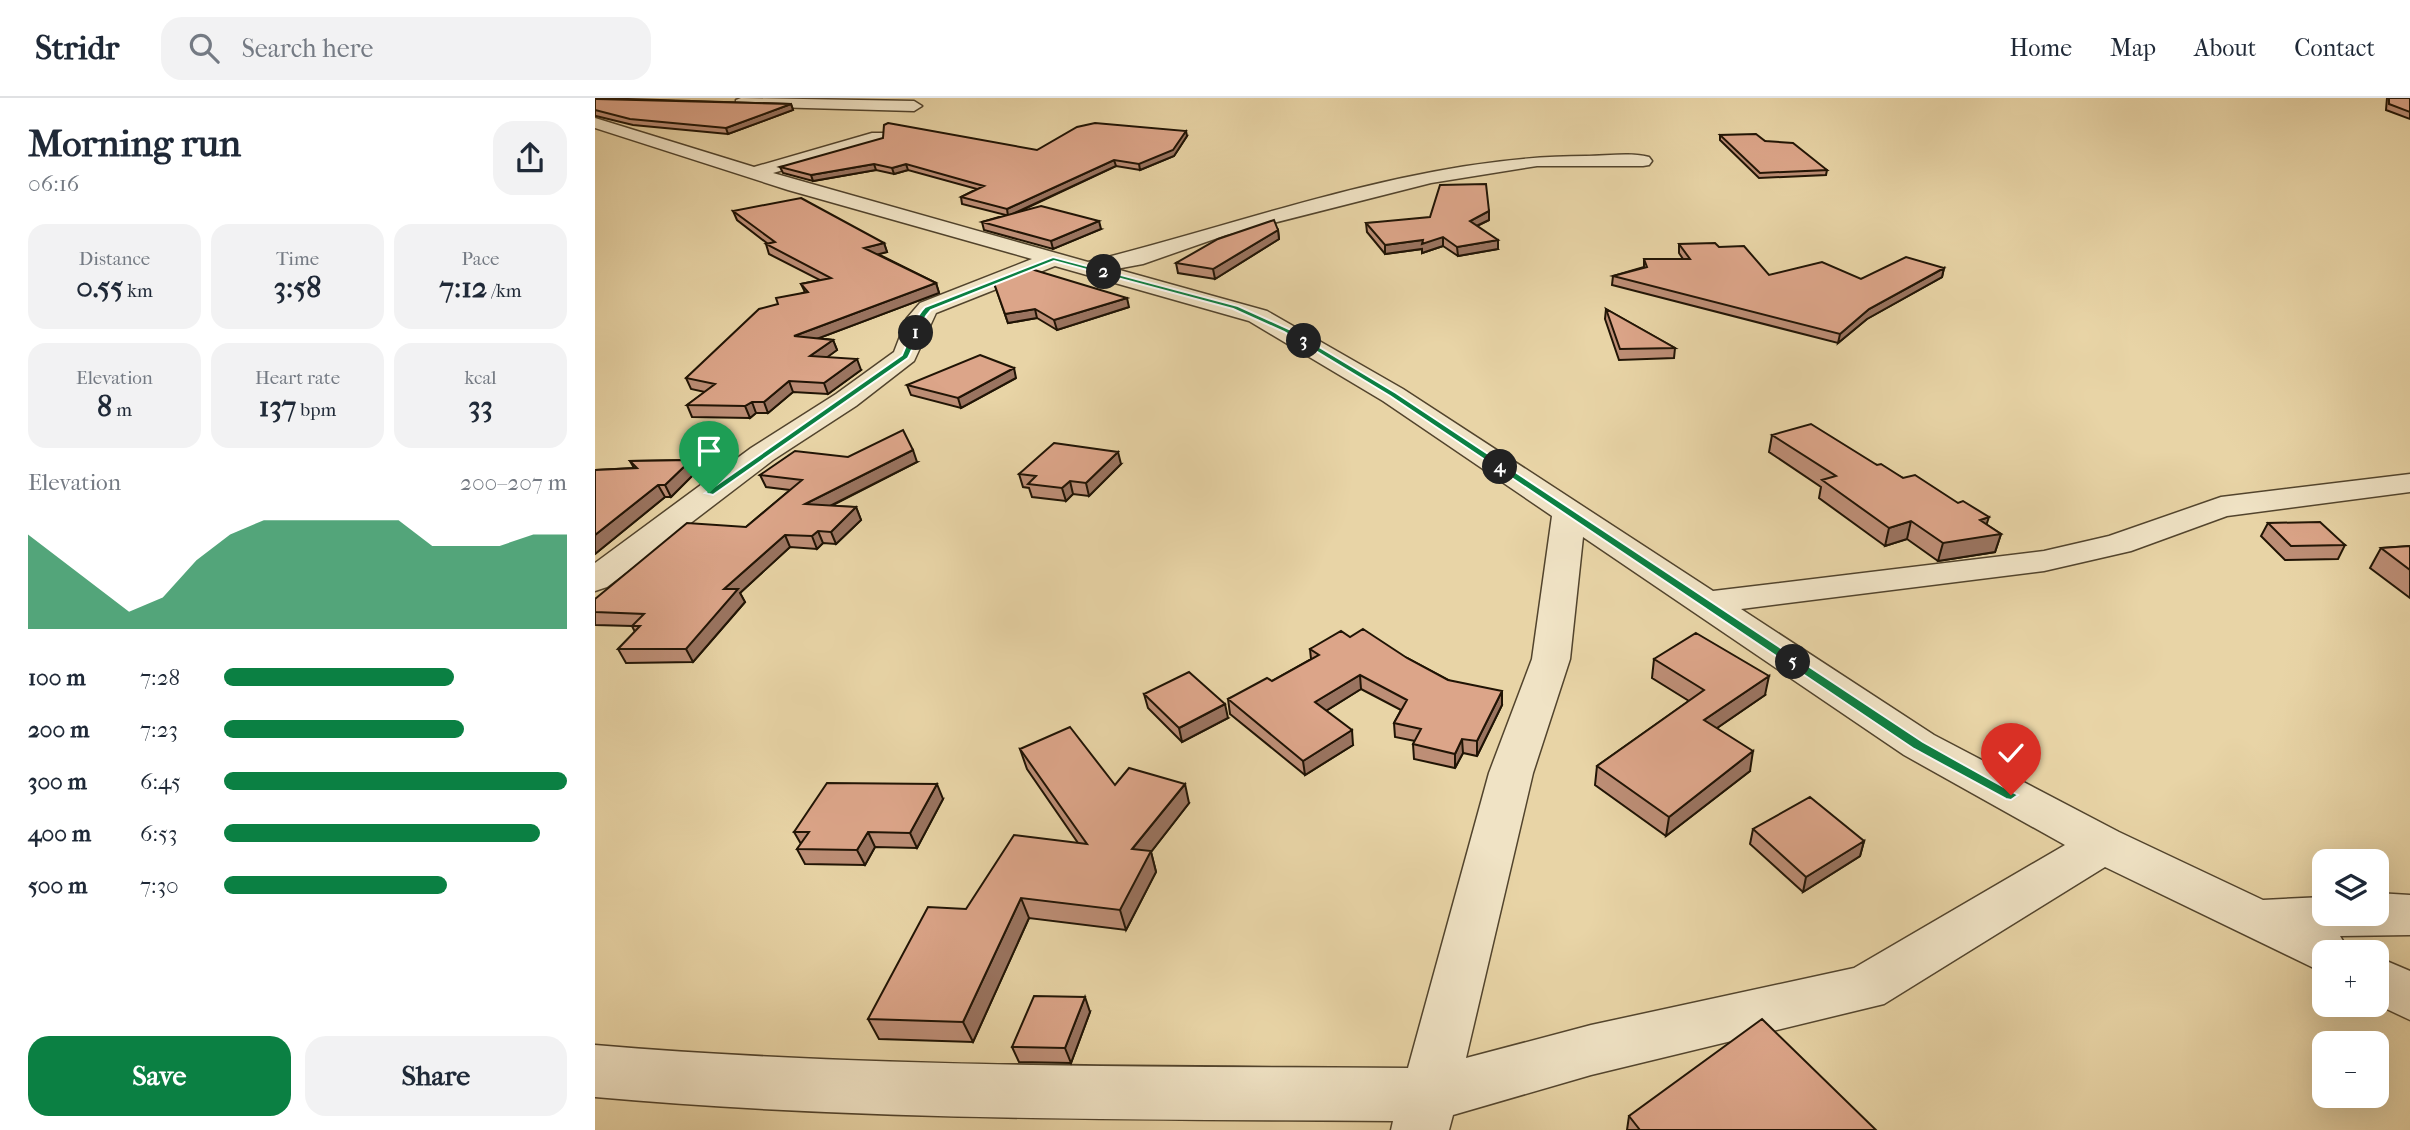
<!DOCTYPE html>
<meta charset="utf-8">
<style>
:root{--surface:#fff;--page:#f2f2f3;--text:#1f2937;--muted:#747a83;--line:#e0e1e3;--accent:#0b8043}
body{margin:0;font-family:"IM FELL French Canon",serif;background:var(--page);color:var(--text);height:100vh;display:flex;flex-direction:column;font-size:26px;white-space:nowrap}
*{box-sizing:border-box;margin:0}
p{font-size:23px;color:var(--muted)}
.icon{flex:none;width:38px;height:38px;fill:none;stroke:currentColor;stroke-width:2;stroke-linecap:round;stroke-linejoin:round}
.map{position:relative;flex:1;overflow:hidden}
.drawer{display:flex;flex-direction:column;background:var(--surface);width:595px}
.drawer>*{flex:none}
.buttons{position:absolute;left:1717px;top:751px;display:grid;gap:14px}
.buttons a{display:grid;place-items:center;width:77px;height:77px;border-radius:14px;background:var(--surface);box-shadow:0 7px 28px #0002;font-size:35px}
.pin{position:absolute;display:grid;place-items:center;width:60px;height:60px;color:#fff;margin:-72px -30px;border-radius:50% 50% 50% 0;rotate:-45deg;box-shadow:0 0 7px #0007}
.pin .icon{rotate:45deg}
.km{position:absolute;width:35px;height:35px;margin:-18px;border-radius:50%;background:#222;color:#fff;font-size:19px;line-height:35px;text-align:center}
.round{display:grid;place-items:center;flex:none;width:74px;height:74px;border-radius:21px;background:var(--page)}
.head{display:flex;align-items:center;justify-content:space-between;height:119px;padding:0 28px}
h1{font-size:38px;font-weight:800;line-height:52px}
.metrics{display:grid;grid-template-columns:repeat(3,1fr);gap:10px;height:119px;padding:7px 28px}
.metrics div{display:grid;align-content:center;border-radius:18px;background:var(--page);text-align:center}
.metrics b{font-size:30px;font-weight:800}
.metrics small{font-size:19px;font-weight:400}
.metrics p{font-size:19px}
.chart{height:196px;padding:14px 28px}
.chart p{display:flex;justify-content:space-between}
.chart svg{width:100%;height:126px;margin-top:7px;fill:var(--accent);opacity:.7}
.action{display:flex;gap:14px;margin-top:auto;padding:14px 28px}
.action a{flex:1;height:80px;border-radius:21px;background:var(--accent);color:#fff;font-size:28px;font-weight:800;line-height:80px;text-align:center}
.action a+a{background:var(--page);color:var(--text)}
ul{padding:0 28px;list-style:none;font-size:23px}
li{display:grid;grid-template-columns:112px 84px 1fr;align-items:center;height:52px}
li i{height:18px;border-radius:9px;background:var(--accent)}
header{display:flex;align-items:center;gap:42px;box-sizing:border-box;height:98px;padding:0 35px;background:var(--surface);border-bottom:2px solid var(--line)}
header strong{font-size:33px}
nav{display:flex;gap:38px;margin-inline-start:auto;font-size:24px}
.search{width:490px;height:63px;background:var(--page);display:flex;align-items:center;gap:18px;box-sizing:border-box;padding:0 24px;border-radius:21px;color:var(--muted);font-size:26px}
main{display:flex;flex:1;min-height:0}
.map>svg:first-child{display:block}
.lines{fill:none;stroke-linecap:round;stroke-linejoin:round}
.minor-casing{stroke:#52442d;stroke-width:3}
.minor{fill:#f0e3c5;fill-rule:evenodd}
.wall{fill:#bd8e76;stroke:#201405;stroke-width:2}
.shaded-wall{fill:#9a7460;stroke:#201405;stroke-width:2}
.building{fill:#dca589;stroke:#201405;stroke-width:2}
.route{fill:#0b8043;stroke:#fff;stroke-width:2}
</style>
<header>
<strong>Stridr</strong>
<div class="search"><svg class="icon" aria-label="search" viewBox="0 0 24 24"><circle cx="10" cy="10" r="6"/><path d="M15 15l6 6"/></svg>Search here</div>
<nav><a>Home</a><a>Map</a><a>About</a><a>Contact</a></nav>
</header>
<main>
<section class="drawer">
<div class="head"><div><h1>Morning run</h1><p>06:16</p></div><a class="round"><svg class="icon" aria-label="share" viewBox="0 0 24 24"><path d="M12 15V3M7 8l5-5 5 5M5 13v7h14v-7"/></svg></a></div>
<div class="metrics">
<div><p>Distance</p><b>0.55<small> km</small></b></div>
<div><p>Time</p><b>3:58</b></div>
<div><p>Pace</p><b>7:12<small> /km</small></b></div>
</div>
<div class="metrics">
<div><p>Elevation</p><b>8<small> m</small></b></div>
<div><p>Heart rate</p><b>137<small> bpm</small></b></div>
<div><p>kcal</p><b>33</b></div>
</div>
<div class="chart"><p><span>Elevation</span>200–207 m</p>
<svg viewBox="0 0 160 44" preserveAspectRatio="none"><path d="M0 44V11L10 20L20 29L30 38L40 33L50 20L60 11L70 6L80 6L90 6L100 6L110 6L120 15L130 15L140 15L150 11L160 11V44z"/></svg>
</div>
<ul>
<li><b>100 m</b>7:28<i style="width:67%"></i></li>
<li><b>200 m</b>7:23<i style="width:70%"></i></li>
<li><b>300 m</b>6:45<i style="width:100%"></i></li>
<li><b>400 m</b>6:53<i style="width:92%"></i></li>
<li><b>500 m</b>7:30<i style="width:65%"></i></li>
</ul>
<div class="action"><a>Save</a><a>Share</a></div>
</section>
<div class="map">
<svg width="1815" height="1032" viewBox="0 0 1815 1032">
<rect width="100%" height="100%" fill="#e8d4a6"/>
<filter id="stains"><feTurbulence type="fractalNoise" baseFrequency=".00286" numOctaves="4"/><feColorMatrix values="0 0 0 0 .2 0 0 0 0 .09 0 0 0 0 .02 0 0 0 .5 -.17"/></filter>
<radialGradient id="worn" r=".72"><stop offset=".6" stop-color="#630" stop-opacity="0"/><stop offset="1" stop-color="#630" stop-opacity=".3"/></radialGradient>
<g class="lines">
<g class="minor-casing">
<path id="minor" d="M146 0 319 3 327 8 319 13 141 8V2Z
M0 20 159 69 277 35H289V43L178 75 493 164C655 124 823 58 991 58 1011 58 1035 54 1054 59L1057 63 1054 67 1048 68H942L836 85 631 137 548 166 521 171 672 213 808 291 1118 493 1449 453 1514 438 1626 399 1815 376V394L1632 418 1536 453 1449 473 1146 511 1339 637 1524 734 1668 802 1729 799V816H1782V795L1815 797V837L1745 838 1755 854H1729V875L1510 769 1289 906 996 977 858 1017 854 1032H796L798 1023C532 1021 265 1023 0 999V947C270 970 542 968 813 970L894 675 937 561 957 418 788 303 654 223 460 168 341 215 319 263 261 308 178 362 12 489 0 493V465L156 350 241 296 299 254 312 220 325 205 437 161 193 92 0 30ZM988 439 1309 657 1470 747 1259 870 996 927 871 960 938 675 975 561Z
M1782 859 1815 873V922L1781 906Z"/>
</g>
<use href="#minor" class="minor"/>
</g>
<path class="wall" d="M0 0 196 6 198 12 133 36 38 27 1 18H0Z
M1792 0H1815V21L1791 12Z
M1125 37 1170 43 1232 72 1231 77 1164 80 1125 42Z
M592 38 579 58 545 72 521 68 421 115 506 131 458 151 389 132 387 124 411 117 367 106 366 99 382 91 313 72 299 76 281 72 218 83 188 75 185 69 442 52Z
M138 113 289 145 292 154 283 156 341 185 344 195 224 240 238 242 242 252 232 259 266 272 233 296 198 294 173 315H161L155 320 97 319 92 307 110 294 96 291 91 280 183 206 210 194 206 186 225 182 174 156 171 146H173L142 122Z
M894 122 882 128 903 151 863 158 848 148 827 155V151L790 156 772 134 771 125Z
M683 132 684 141 620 181 583 175 581 165Z
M1084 146 1124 149 1174 177 1266 181 1349 170 1347 179 1272 221 1243 245 1017 187 1018 178 1049 169V161H1088L1084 155Z
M399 185 534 209 462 232 442 220 413 225Z
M1011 211 1080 250 1079 260 1024 262 1010 221Z
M421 280 366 310 316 297 312 287Z
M1177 337 1282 367 1308 380 1392 427 1406 436 1400 454 1343 463 1312 441 1290 448 1224 400 1226 389 1174 354Z
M253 359 322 364 236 408 261 409 266 422 241 446 228 445 222 451 195 449 145 495 150 504 98 564 31 565 23 551 40 534 37 528 0 527V501L151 429 195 392 171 389 165 377Z
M96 362 101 374 76 399H70L0 456V372L39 370 35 363Z
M526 366 494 398 478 396 471 403 437 399 434 390 428 389 424 376Z
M1673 425 1750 447 1743 461 1690 462 1666 438Z
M1815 448V500L1775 470 1786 450Z
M755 539 812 560 853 582 907 607 882 658 868 655 860 670 819 661 818 646 820 643 800 639 799 625 806 612 766 591 731 613 758 647 710 677 635 616 633 601 677 583 716 561 715 551Z
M1059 561 1170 597 1122 630 1155 673 1071 738 1000 687 1002 668 1094 603 1057 580Z
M549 596 633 620 587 644 553 610Z
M425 651 520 687 594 705 556 754 561 774 531 832 434 820 378 944 284 941 273 921 371 811 483 745 432 671Z
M348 701 322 750 280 749 270 767 210 766 202 751 206 746 199 734Z
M1158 731 1269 743 1265 758 1208 794 1155 746Z
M495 914 476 965 424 964 417 949Z
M1034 1018 1281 1032H1032Z"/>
<path class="shaded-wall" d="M196 6 198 12 133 36 131 30Z
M591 33 592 38 579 58 545 72 544 66Z
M519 62 521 68 413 118 412 111Z
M279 66 281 72 218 83 216 77Z
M311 66 313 72 299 76 297 70Z
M894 113V122L875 131V123Z
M504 123 506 131 458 151 456 143Z
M683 132 684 141 620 181 618 171Z
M848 139V148L827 155V151L790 156V147Z
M903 142V151L863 158 862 149Z
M289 145 292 154 273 159 269 150Z
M1349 170 1347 179 1272 221 1243 245 1245 236 1274 211Z
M341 185 344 195 203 248 199 238Z
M532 200 534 209 462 232 459 222Z
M440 211 442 220 413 225 410 216Z
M238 242 242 252 219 269 215 258Z
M262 261 266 272 233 296 229 285Z
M419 270 421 280 366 310 363 300Z
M194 283 198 294 173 315 169 304Z
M157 304 161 315 155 320 150 308Z
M318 352 322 364 215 418 210 406Z
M523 354 526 366 494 398 491 385Z
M96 362 101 374 76 399 70 387Z
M475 383 478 396 471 403 467 390Z
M63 387 70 399 0 456V437Z
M261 409 266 422 241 446 236 434Z
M1394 419 1388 437 1406 436 1400 454 1343 463 1348 445 1385 422Z
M1316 423 1312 441 1290 448 1294 430Z
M223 433 228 445 222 451 217 438Z
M190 437 195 449 145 495 150 504 98 564 91 551 129 491Z
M765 577 766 591 721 619 720 604Z
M1174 578 1170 597 1106 641 1109 622Z
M907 593V607L882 658V643Z
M630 606 633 620 587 644 584 630Z
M757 632 758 647 710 677 708 663Z
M867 641 868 655 860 670V656Z
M1158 653 1155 673 1071 738 1074 719Z
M342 686 348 701 322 750 315 735Z
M590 686 594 705 556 754 561 774 531 832 525 812 537 751Z
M273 734 280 749 270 767 262 752Z
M1269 743 1265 758 1208 794 1211 779Z
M426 800 434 820 378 944 368 924Z
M490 899 495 914 476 965 470 950Z"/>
<path class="building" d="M0 0 2 1 196 6 131 30 35 21 0 12Z
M1794 0H1815V14L1794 6Z
M293 25 442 52 482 29 500 25 591 33 578 52 544 66 519 62 412 111 366 99 389 88 311 66 297 70 279 66 216 77 185 69 288 40 289 27Z
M1161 36 1170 43 1198 45 1232 72 1165 75 1125 37Z
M891 86 894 113 875 123 903 142 862 149 848 139 827 146 828 142 790 147 771 125 835 119 845 87Z
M206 100 289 145 269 150 341 185 199 238 238 242 215 258 262 261 229 285 194 283 169 304H157L150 308 92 307 120 286 91 280 164 211 183 206 181 200 213 194 206 186 236 180 171 146 180 144 138 113Z
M446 108 504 123 456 143 387 124Z
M679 122 683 132 618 171 581 165 623 141Z
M1120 145 1124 149 1149 148 1174 177 1227 164 1266 181 1311 159 1349 170 1274 211 1245 236 1018 178 1052 169 1049 161H1095L1084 146Z
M436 171 532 200 459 222 440 211 410 216 399 185Z
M1011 211 1080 250 1025 251Z
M385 257 419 270 363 300 312 287Z
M1216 326 1282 367 1286 366 1308 380 1320 377 1363 405 1368 403 1394 419 1385 422 1406 436 1348 445 1316 423 1294 430 1227 382 1241 378 1177 337Z
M308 332 318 352 210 406 261 409 236 434 223 433 217 438 190 437 129 491H143L91 551H23L45 528H37L49 516 0 514V501L92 425 151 429 207 382 165 377 200 353 253 359Z
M459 345 523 354 491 385 475 383 467 390 433 386 441 378 424 376Z
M96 362 70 387H63L0 437V372L42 370 35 363Z
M1725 424 1750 447 1696 448 1673 425Z
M1815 448V472L1786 450Z
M768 531 812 560 853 582 907 593 882 643 867 641 860 656 818 646 826 631 799 625 812 602 765 577 720 604 757 632 708 663 633 601 672 580 677 583 724 557 715 551 746 533 755 539Z
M1101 535 1174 578 1109 622 1158 653 1074 719 1002 668 1109 592 1059 561Z
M594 574 630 606 584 630 549 596Z
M475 629 520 687 534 670 590 686 537 751 556 753 525 812 426 800 368 924 273 921 333 809 371 811 419 737 492 746 425 651Z
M232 685 342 686 315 735 273 734 262 752 202 751 214 734H199Z
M1215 699 1269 743 1211 779 1158 731Z
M439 898 490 899 470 950 417 949Z
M1167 921 1281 1032H1045L1034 1018Z"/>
<path class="route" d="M458 159 643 208 694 231 801 295 1328 644 1423 697 1416 702 1411 701 1319 651 795 298 689 234 638 211 459 163 336 212C324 224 322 244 313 260L118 397 110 395 307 257C315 240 318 221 330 209Z"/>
<rect width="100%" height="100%" filter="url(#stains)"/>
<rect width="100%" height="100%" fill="url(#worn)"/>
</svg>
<div class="buttons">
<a><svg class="icon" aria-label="layers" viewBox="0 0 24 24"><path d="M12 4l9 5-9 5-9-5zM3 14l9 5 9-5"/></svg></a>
<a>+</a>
<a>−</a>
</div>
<div class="pin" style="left:114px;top:395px;background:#1e9e55"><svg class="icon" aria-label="arrive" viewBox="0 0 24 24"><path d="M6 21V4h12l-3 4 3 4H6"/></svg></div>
<div class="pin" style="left:1416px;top:697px;background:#d93025"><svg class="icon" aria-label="check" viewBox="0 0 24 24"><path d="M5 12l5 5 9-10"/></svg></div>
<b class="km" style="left:321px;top:235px">1</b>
<b class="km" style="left:509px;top:174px">2</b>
<b class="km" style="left:709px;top:243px">3</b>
<b class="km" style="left:905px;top:369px">4</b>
<b class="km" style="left:1198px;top:564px">5</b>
</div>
</main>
